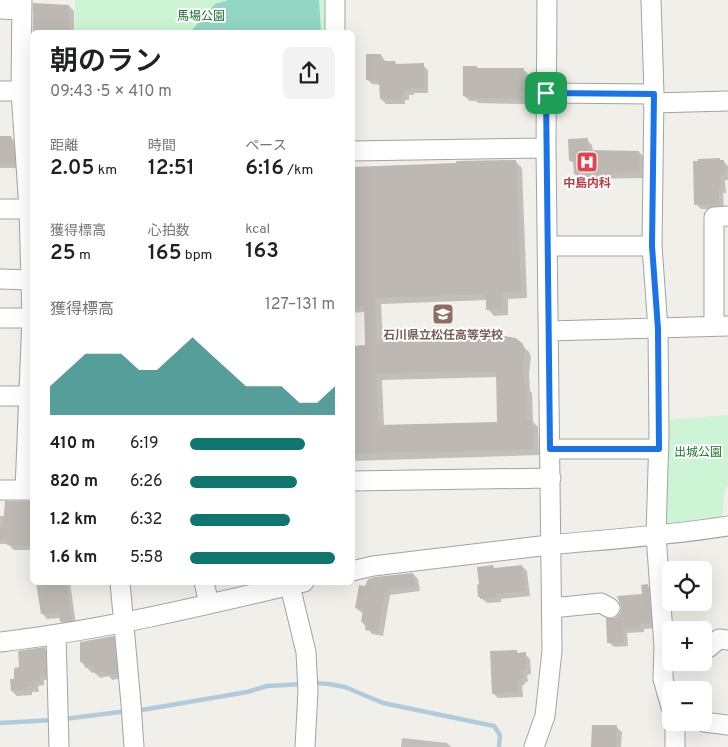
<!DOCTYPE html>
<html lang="ja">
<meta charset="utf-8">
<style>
:root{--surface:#fff;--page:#f2f2f2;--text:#202124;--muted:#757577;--accent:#0f766e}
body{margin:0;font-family:Overpass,"Noto Sans JP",sans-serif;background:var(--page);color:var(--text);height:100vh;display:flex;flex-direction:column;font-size:19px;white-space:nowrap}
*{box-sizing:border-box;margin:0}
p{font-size:16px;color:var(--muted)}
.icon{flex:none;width:28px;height:28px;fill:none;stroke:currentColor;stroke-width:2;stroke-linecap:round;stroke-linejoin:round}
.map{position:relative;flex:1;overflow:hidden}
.sheet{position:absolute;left:30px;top:30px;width:325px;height:555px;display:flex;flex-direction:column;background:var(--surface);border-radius:8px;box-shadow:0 5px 20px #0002}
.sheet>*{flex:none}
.controls{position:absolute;left:662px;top:561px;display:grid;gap:10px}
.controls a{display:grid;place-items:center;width:50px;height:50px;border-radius:8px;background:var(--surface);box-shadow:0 5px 20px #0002;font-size:25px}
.pin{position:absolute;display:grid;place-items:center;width:42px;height:42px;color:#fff;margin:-21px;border-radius:10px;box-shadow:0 2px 8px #0006}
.round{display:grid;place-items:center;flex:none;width:52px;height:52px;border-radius:8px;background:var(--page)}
.overview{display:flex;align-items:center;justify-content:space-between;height:85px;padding:0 20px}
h1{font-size:28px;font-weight:600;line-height:38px}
.metrics{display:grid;grid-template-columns:repeat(3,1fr);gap:8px;height:85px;padding:5px 20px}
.metrics div{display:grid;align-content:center}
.metrics b{font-size:21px;font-weight:600}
.metrics small{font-size:14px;font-weight:400}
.metrics p{font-size:14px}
.chart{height:140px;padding:10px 20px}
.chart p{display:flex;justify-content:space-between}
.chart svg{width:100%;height:90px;margin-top:5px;fill:var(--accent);opacity:.7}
ul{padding:0 20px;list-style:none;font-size:16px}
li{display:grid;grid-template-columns:80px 60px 1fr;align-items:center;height:38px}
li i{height:12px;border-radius:6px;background:var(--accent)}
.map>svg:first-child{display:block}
.park{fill:#cdf4d5}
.pitch{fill:#92d6c3}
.shadow{fill:#0003;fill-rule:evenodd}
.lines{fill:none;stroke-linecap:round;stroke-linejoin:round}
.stream{stroke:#b0cbd9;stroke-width:4.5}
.building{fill:#beb8b3;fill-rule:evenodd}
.minor-casing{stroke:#a3a3a3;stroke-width:21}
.minor{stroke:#fff;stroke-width:19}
.route-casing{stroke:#fff;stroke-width:10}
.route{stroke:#1a73e8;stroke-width:6}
.labels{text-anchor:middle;stroke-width:4;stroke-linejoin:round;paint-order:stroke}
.park-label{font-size:12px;fill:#1a762c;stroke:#fff}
.health-label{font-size:12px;font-weight:bold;fill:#be3a42;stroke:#fff}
.education-label{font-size:12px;font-weight:bold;fill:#785e54;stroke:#fff}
</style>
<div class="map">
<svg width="728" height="747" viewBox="0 0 728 747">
<rect width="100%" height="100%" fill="#f1efea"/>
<path class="park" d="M75 0H327L328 32H75Z
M728 415V484L724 492 722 527 666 534 668 420Z"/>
<path class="pitch" d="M228 0H319L321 32H190L215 4Z"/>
<path class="shadow" d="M34 5 69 6 74 11V32H34Z
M381 55 386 62H395L397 65H423L428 70V93H414V95H409V100H405V104H386L381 99V85L372 84 367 79Z
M477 67 479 69H523L528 74V96H525V104L478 103 476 101H470L464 96Z
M0 137H11L16 143 19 168H0Z
M587 140 592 145 593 151 639 152 644 157V178L580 179 575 174V165L570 160Z
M515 161 522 168 527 298 508 299V315L494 316 488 309 487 300 381 304 383 343 515 339 529 352 531 357 529 373 530 391 532 393 533 422 538 427 539 455 352 461V347H367L365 312 352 313V168ZM497 377 498 423 384 426 382 380Z
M722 162H724L728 166V180H725L726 193H723L724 209H701L696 204Z
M6 502H32V550H14L8 544H0V516H5Z
M522 566 527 571 530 596 501 599V602L487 603 479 596 493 567 495 569Z
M413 574 418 579 420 591 390 595 383 636 372 634 362 622 363 614 356 608 366 587Z
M38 582H70L76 625 67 627 62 622 61 618 47 619 42 613Z
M648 586 653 591 656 628 644 629V632L627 633 628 646 614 647 609 642 616 619 643 595Z
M113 637 118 642 122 678 112 680 109 676 100 678 94 672 92 673 81 662Z
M45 649 50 654V680H44V685L38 686 39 692H32V695L17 696 12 691 20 669Z
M516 651 519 654H525L530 659 531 674 527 675 528 682H525V685H522L523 697 498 698 493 693Z
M616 727 622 732 621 747H592Z
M402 738 447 743 451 747H401Z"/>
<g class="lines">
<path class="stream" d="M313 683 329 684 345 687 383 703 494 726 500 735 499 747
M136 711 247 692 267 686 303 684
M64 719 128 711
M0 723 53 720"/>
</g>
<path class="building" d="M33 3 69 5V32H33Z
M366 54H381V61H395V64L424 63V88H409V90L404 91V95H401V99H380L379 81 366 80Z
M463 66H477V68H524L523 92H521V99L471 98V96H463Z
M0 136H11L15 163H0Z
M588 138V150L639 151 640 173 574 174 573 161H569L568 139Z
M720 158V160H724L725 175H721V188H719V204L694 205 693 161H698V159Z
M516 160 521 292 502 293V309L486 310V294L375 298 377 342 498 338V335L516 338 523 344 525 350 523 366 524 385H526L527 420H532L533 449 352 454V346L365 345 364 306H352V167L456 163V161ZM496 371 497 422 378 425 376 374Z
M5 501H32L31 546 7 545V539H0V527H3Z
M493 565 494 568 522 565 525 591 496 594 497 597 480 599V597H478L477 585 479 584 477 567Z
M413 573 415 586 385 590 378 632 365 630 366 623 361 622 363 610 355 608 359 585 365 586 368 579 375 577Z
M36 582H66L72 620 60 622 59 613 41 614Z
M648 584 651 623 639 624 640 627 623 629 624 642 607 643 606 618H615L620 613 621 607 617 596 642 594 641 585Z
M114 636 117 674 106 675 105 671 94 673 93 667 85 668 84 662H80V642Z
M45 647 46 675H40V681H34V687H27V690L11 691 10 679H14V668L19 667 18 651Z
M517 650V653L526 652V670H523V678H521V681H518V692L492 694 490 651Z
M592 725H617L616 747H591Z"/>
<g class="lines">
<g class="minor-casing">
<path id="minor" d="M22 0 21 91 29 209 32 318 25 490
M335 0V32
M651 0 654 94 652 246 658 329 659 435 656 535 664 646 663 679 671 707
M0 9 22 10
M0 91H21
M546 93 654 94
M653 103 728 101
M352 151 546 148
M0 209H29
M548 246H652
M0 279 31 280
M0 318H32
M714 325V217L728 216
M549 331 728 326
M0 396H30
M550 449H659
M352 481 551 478
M0 490H32
M352 571 373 566C434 559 496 551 558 544 615 539 672 535 728 526
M120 582 131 704 134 747
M204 582 209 604
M289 582 306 652 308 691 305 747
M552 608 601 603 610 608
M56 635 59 747
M0 642C103 630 203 606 304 582
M704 648H708L719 639 728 640
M675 722V747
M704 722 728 725
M534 747 545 716 552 651 546 148 547 0"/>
</g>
<use href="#minor" class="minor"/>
</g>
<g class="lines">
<g class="route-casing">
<path id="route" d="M546 93 654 94 652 246 658 329 659 449H550Z"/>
</g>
<use href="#route" class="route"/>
</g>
<defs>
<g id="hospital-square" transform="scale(1.125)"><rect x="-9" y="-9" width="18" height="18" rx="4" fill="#e0444e" stroke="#fff"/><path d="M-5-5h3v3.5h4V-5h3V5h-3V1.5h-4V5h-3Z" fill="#fff"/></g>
<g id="school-square" transform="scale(1.125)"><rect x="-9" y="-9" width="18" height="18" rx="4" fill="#8d6e63" stroke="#fff"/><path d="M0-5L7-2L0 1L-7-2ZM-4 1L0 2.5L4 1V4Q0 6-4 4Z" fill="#fff"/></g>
</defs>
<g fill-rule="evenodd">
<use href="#hospital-square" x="587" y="162"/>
<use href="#school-square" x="443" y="314"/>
</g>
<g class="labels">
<g class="park-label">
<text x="201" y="20">馬場公園</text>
<text x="698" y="456">出城公園</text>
</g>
<g class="health-label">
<text x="587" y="187">中島内科</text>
</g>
<g class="education-label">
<text x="443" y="339">石川県立松任高等学校</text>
</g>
</g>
</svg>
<div class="controls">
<a><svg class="icon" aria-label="locate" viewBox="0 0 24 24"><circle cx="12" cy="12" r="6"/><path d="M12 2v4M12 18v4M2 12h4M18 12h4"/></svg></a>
<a>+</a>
<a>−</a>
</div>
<div class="pin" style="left:546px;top:93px;background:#1e9e55"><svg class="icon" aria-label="arrive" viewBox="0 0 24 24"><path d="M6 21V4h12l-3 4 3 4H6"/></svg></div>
<section class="sheet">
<div class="overview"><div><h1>朝のラン</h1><p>09:43 · 5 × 410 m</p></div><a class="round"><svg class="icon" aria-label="share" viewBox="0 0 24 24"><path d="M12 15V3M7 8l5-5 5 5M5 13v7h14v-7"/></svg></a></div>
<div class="metrics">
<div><p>距離</p><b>2.05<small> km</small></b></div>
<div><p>時間</p><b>12:51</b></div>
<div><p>ペース</p><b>6:16<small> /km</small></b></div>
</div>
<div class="metrics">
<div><p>獲得標高</p><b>25<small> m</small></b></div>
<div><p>心拍数</p><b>165<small> bpm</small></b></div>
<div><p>kcal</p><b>163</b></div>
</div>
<div class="chart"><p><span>獲得標高</span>127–131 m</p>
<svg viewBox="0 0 160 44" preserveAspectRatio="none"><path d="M0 44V30L10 22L20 14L30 14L40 14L50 22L60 22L70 14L80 6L90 14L100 22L110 30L120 30L130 30L140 38L150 38L160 30V44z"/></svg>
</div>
<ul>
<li><b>410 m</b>6:19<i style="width:79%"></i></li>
<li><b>820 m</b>6:26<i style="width:74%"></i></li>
<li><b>1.2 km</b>6:32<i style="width:69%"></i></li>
<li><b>1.6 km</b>5:58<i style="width:100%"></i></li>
</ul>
</section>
</div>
